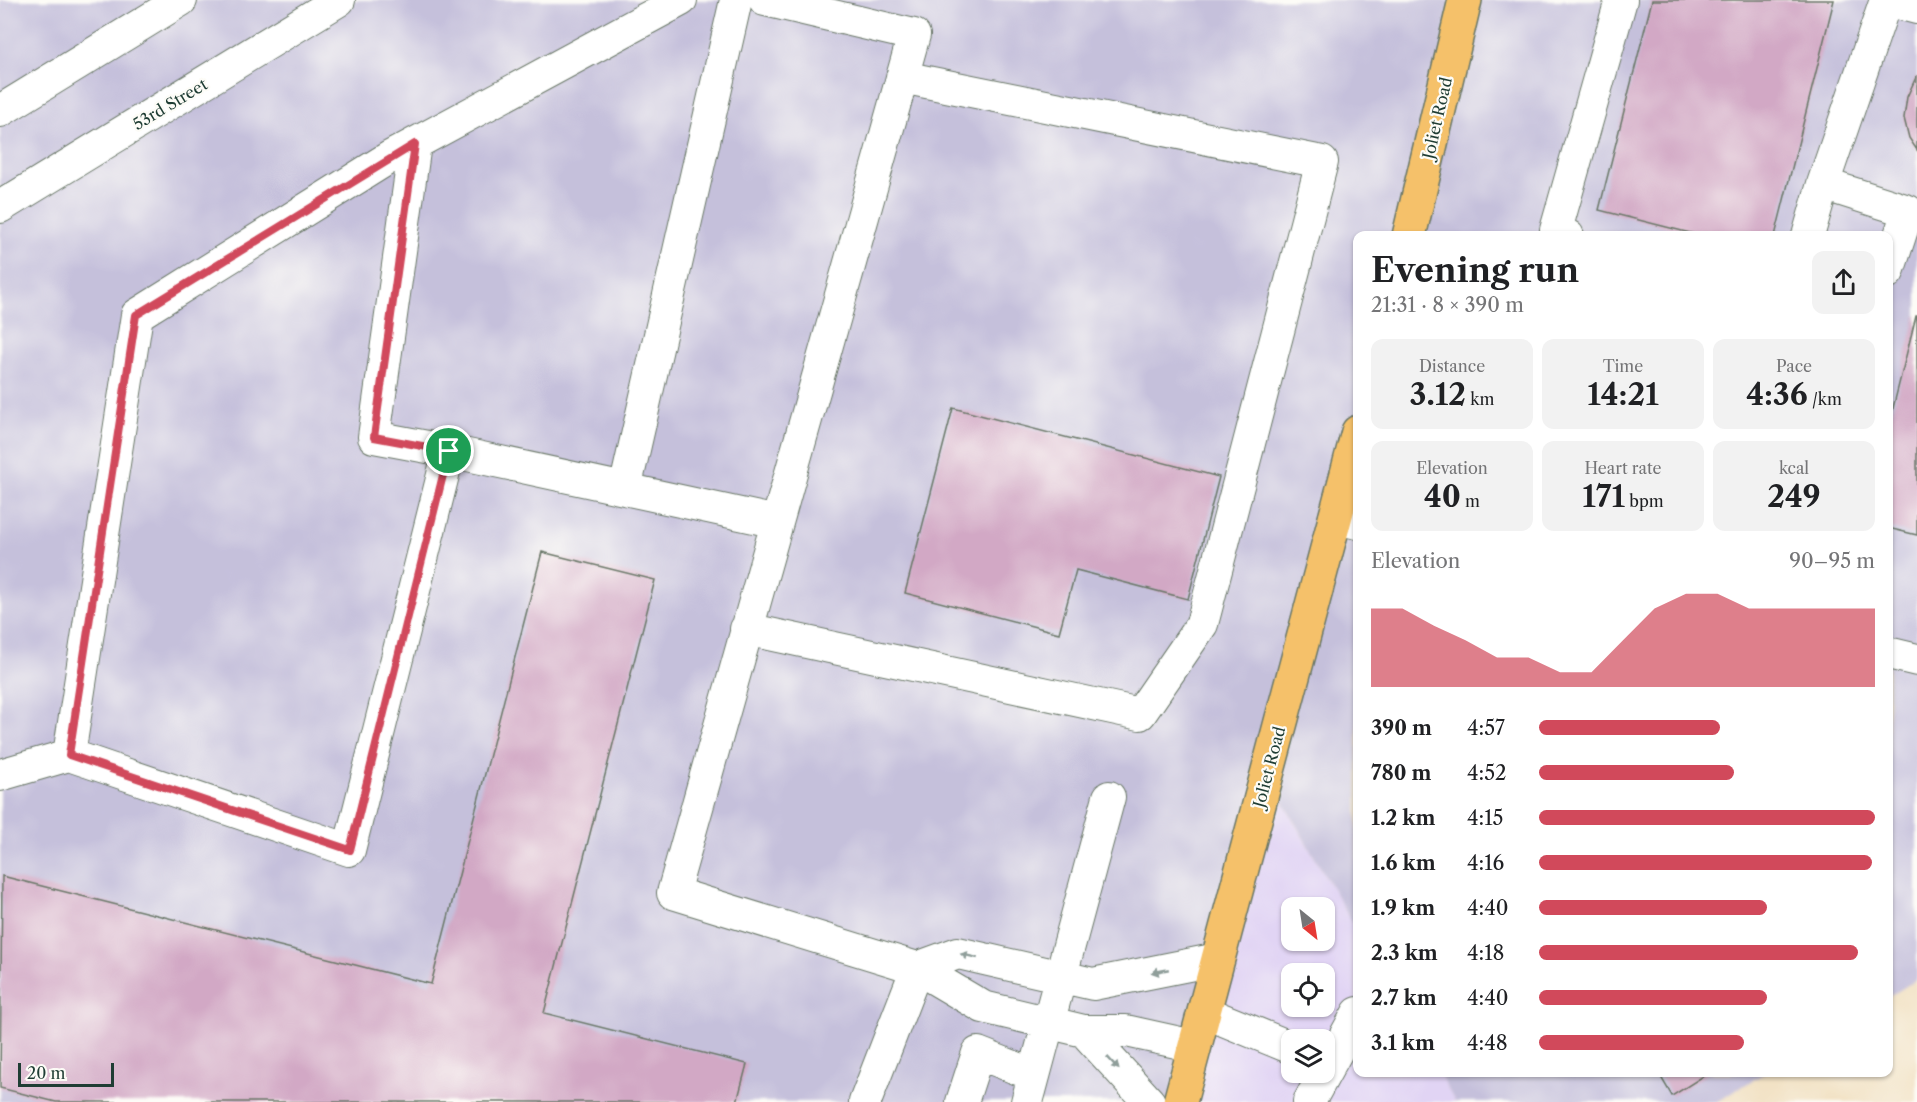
<!DOCTYPE html>
<meta charset="utf-8">
<style>
:root{--surface:#fff;--page:#f2f2f2;--text:#202124;--muted:#757577;--accent:#d1495b}
body{margin:0;font-family:"Libre Caslon Text",serif;background:var(--page);color:var(--text);height:100vh;display:flex;flex-direction:column;font-size:22px;white-space:nowrap}
*{box-sizing:border-box;margin:0}
p{font-size:20px;color:var(--muted)}
.icon{flex:none;width:33px;height:33px;fill:none;stroke:currentColor;stroke-width:2;stroke-linecap:round;stroke-linejoin:round}
.map{position:relative;flex:1;overflow:hidden}
.details{position:absolute;left:1353px;top:231px;width:540px;height:846px;display:flex;flex-direction:column;background:var(--surface);border-radius:12px;box-shadow:0 2px 4px #0004}
.details>*{flex:none}
.needle{width:39px;rotate:150deg}
.buttons{position:absolute;left:1281px;top:897px;display:grid;gap:12px}
.buttons a{display:grid;place-items:center;width:54px;height:54px;border-radius:12px;background:var(--surface);box-shadow:0 2px 4px #0004;font-size:30px}
.scale{position:absolute;left:18px;bottom:15px;width:96px;box-sizing:border-box;padding-left:6px;border:3px solid #1f3d34;border-top:0;font-size:16px;line-height:21px;white-space:nowrap;color:#1f3d34;-webkit-text-stroke:4px #fdfcf7;paint-order:stroke}
.pin{position:absolute;display:grid;place-items:center;width:51px;height:51px;color:#fff;margin:-26px;border:3px solid #fff;border-radius:50%;box-shadow:0 2px 6px #0007}
.round{display:grid;place-items:center;flex:none;width:63px;height:63px;border-radius:12px;background:var(--page)}
.headline{display:flex;align-items:center;justify-content:space-between;height:102px;padding:0 18px}
h1{font-size:33px;font-weight:700;line-height:45px}
.metrics{display:grid;grid-template-columns:repeat(3,1fr);gap:9px;height:102px;padding:6px 18px}
.metrics div{display:grid;align-content:center;border-radius:12px;background:var(--page);text-align:center}
.metrics b{font-size:30px;font-weight:700}
.metrics small{font-size:16px;font-weight:400}
.metrics p{font-size:16px}
.chart{height:168px;padding:12px 18px}
.chart p{display:flex;justify-content:space-between}
.chart svg{width:100%;height:108px;margin-top:6px;fill:var(--accent);opacity:.7}
ul{padding:0 18px;list-style:none;font-size:20px}
li{display:grid;grid-template-columns:96px 72px 1fr;align-items:center;height:45px}
li i{height:15px;border-radius:8px;background:var(--accent)}
.map>svg:first-child{display:block}
.built{fill:#e1d4f4;fill-rule:evenodd}
.industrial{fill:#c5c0db}
.building{fill:#d2a8c5}
.lines{fill:none;stroke-linecap:round;stroke-linejoin:round}
.minor-casing{stroke:#697767;stroke-width:34}
.major-casing{stroke:#697767;stroke-width:36}
.minor{stroke:#fff;stroke-width:32}
.major{stroke:#f5c16b;stroke-width:33}
.oneway{fill:#8f9e9a}
.route-casing{stroke:#fff;stroke-width:12}
.route{stroke:#d1495b;stroke-width:8}
.labels{text-anchor:middle;stroke-width:4.5;stroke-linejoin:round;paint-order:stroke}
.street-label{font-size:16px;fill:#1f3d34;stroke:#fdfcf7}
</style>
<div class="map">
<svg width="1917" height="1102" viewBox="0 0 1917 1102">
<rect width="100%" height="100%" fill="#fdfcf7"/>
<filter id="ink" filterUnits="userSpaceOnUse"><feTurbulence type="fractalNoise" baseFrequency=".0167" numOctaves="2"/><feDisplacementMap in="SourceGraphic" scale="12" xChannelSelector="R" yChannelSelector="G"/><feConvolveMatrix kernelMatrix="1 2 1 2 8 2 1 2 1" color-interpolation-filters="sRGB"/></filter>
<filter id="wash" filterUnits="userSpaceOnUse"><feTurbulence type="fractalNoise" baseFrequency=".008" numOctaves="4" result="noise"/><feDisplacementMap in="SourceGraphic" scale="24" xChannelSelector="R" yChannelSelector="G"/><feGaussianBlur stdDeviation="1.35" result="paint"/><feColorMatrix in="noise" values="0 0 0 0 0 0 0 0 0 0 0 0 0 0 0 0 0 1.4 0 .05"/><feComposite in="paint" operator="in"/></filter>
<g filter="url(#wash)">
<rect width="100%" height="100%" fill="#f2e2c5"/>
<path class="built" d="M1258 759 1357 931 1358 1072 1439 1073 1455 1102H1170ZM1292 908H1324V940H1292ZM1292 974H1324V1006H1292ZM1292 1040H1324V1072H1292Z"/>
<path class="industrial" d="M0 0H1917V979L1889 997 1888 236H1358L1357 931 1259 760 1170 1102H0Z
M1439 1073H1765L1716 1102H1455Z"/>
<g id="blocks">
<path class="building" d="M1652 0H1834L1775 236H1702L1599 210Z
M1917 75V150L1909 138 1904 118 1907 97Z
M1916 316H1917V535L1888 528V428Z
M953 408 1219 477 1188 599 1076 570 1059 633 905 593Z
M542 552 655 580 544 1013 747 1064 737 1102H56L0 1088 2 876 431 984Z
M1658 1072H1710L1672 1096Z"/>
</g>
</g>
<g filter="url(#ink)">
<use href="#blocks" fill-opacity="0" stroke="#697767" stroke-width="1.5"/>
<g class="lines">
<g class="minor-casing">
<path id="minor" d="M765 0 914 35 673 893 917 968 865 1102
M1886 0 1917 8
M0 111 181 0
M415 144 374 437 449 451
M1823 184 1886 0
M0 207 339 0
M1568 236 1556 230 1621 0
M1808 236 1823 184 1908 211 1888 272
M625 489 736 0
M1335 518 1358 523
M746 629 1140 714 1202 624 1322 162 902 77
M1888 653 1917 660
M69 755 349 850 449 451 777 522
M0 775 69 755 137 315 390 157 681 0
M1204 1012 1292 1048
M1084 1031H1126L1194 1046
M962 1102 978 1053 1034 1075
M1027 1102 1109 797
M1149 1102 1084 1031 983 1007 917 968 958 953 1093 984 1218 959
M1309 1102 1358 1013"/>
</g>
<g class="major-casing">
<path id="major" d="M1409 236 1465 0
M1180 1102 1358 432"/>
</g>
<use href="#minor" class="minor"/>
<use href="#major" class="major"/>
</g>
<defs><path id="oneway-solid" d="M-6-.8H1V-3.2L6.5 0L1 3.2V.8H-6Z" transform="scale(1.5)"/></defs>
<g class="oneway">
<use href="#oneway-solid" transform="translate(969 956) rotate(-167)"/>
<use href="#oneway-solid" transform="translate(1160 971) rotate(169)"/>
<use href="#oneway-solid" transform="translate(1113 1063) rotate(47)"/>
</g>
</g>
<g class="lines" filter="url(#ink)">
<g class="route-casing">
<path id="route" d="M415 144 374 437 449 451 350 850 69 755 136 315Z"/>
</g>
<use href="#route" class="route"/>
</g>
<g class="labels">
<g class="street-label">
<text transform="translate(170 104) rotate(-31)" y="6">53rd Street</text>
<text transform="translate(1437 118) rotate(-77)" y="6">Joliet Road</text>
<text transform="translate(1269 767) rotate(-75)" y="6">Joliet Road</text>
</g>
</g>
</svg>
<div class="buttons">
<a><svg class="needle" viewBox="-14 -14 28 28"><path d="M0-13l5 13h-10z" fill="#e53935"/><path d="M0 13l5-13h-10z" fill="#757577"/></svg></a>
<a><svg class="icon" aria-label="locate" viewBox="0 0 24 24"><circle cx="12" cy="12" r="6"/><path d="M12 2v4M12 18v4M2 12h4M18 12h4"/></svg></a>
<a><svg class="icon" aria-label="layers" viewBox="0 0 24 24"><path d="M12 4l9 5-9 5-9-5zM3 14l9 5 9-5"/></svg></a>
</div>
<div class="scale">20 m</div>
<div class="pin" style="left:449px;top:451px;background:#1e9e55"><svg class="icon" aria-label="arrive" viewBox="0 0 24 24"><path d="M6 21V4h12l-3 4 3 4H6"/></svg></div>
<section class="details">
<div class="headline"><div><h1>Evening run</h1><p>21:31 · 8 × 390 m</p></div><a class="round"><svg class="icon" aria-label="share" viewBox="0 0 24 24"><path d="M12 15V3M7 8l5-5 5 5M5 13v7h14v-7"/></svg></a></div>
<div class="metrics">
<div><p>Distance</p><b>3.12<small> km</small></b></div>
<div><p>Time</p><b>14:21</b></div>
<div><p>Pace</p><b>4:36<small> /km</small></b></div>
</div>
<div class="metrics">
<div><p>Elevation</p><b>40<small> m</small></b></div>
<div><p>Heart rate</p><b>171<small> bpm</small></b></div>
<div><p>kcal</p><b>249</b></div>
</div>
<div class="chart"><p><span>Elevation</span>90–95 m</p>
<svg viewBox="0 0 160 44" preserveAspectRatio="none"><path d="M0 44V12L10 12L20 19L30 25L40 32L50 32L60 38L70 38L80 25L90 12L100 6L110 6L120 12L130 12L140 12L150 12L160 12V44z"/></svg>
</div>
<ul>
<li><b>390 m</b>4:57<i style="width:54%"></i></li>
<li><b>780 m</b>4:52<i style="width:58%"></i></li>
<li><b>1.2 km</b>4:15<i style="width:100%"></i></li>
<li><b>1.6 km</b>4:16<i style="width:99%"></i></li>
<li><b>1.9 km</b>4:40<i style="width:68%"></i></li>
<li><b>2.3 km</b>4:18<i style="width:95%"></i></li>
<li><b>2.7 km</b>4:40<i style="width:68%"></i></li>
<li><b>3.1 km</b>4:48<i style="width:61%"></i></li>
</ul>
</section>
</div>
